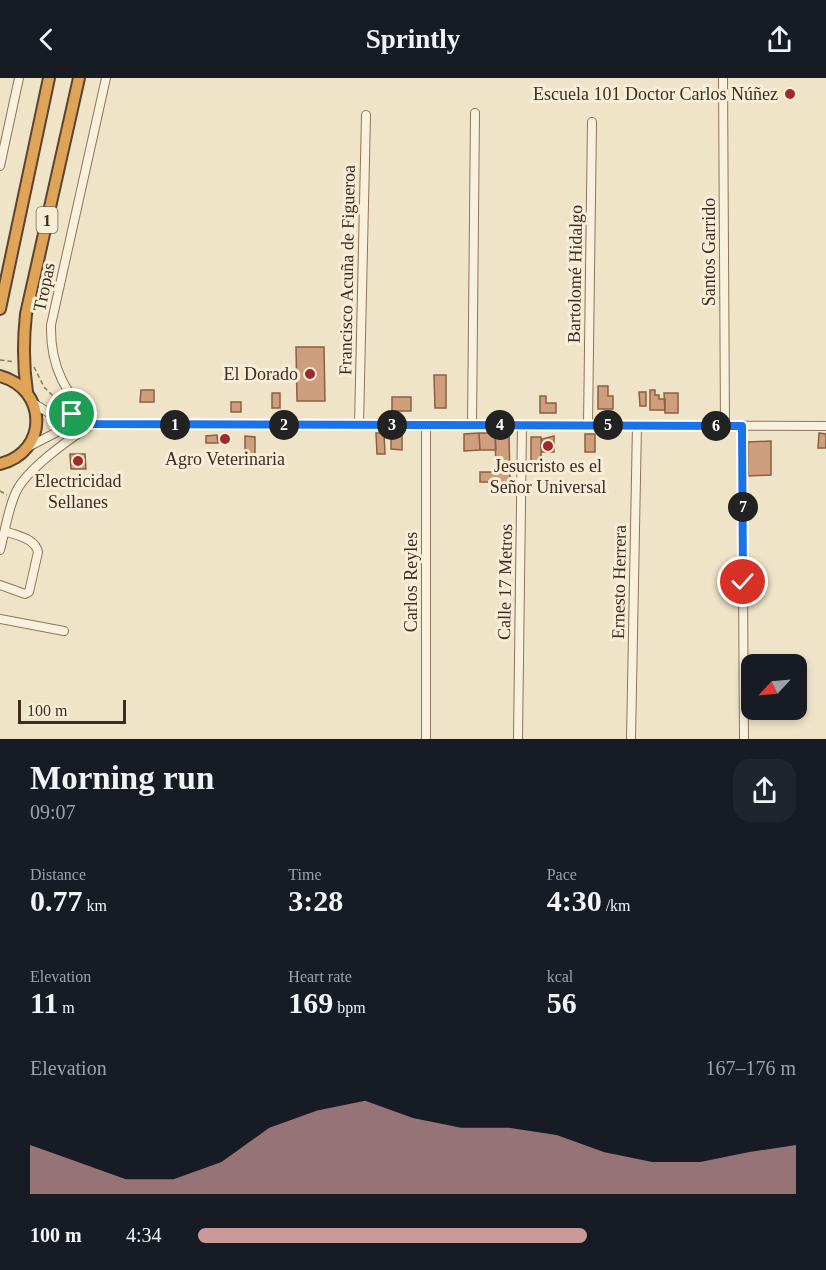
<!DOCTYPE html>
<meta charset="utf-8">
<style>
:root{--surface:#171b24;--page:#20242c;--text:#f1f3f6;--muted:#9ea1a6;--accent:#cc999b}
body{margin:0;font-family:"Times New Roman",serif;background:var(--page);color:var(--text);height:100vh;display:flex;flex-direction:column;font-size:22px;white-space:nowrap}
*{box-sizing:border-box;margin:0}
p{font-size:20px;color:var(--muted)}
.icon{flex:none;width:33px;height:33px;fill:none;stroke:currentColor;stroke-width:2;stroke-linecap:round;stroke-linejoin:round}
.map{position:relative;height:661px;overflow:hidden}
.side{display:flex;flex-direction:column;background:var(--surface);flex:1}
.side>*{flex:none}
.needle{width:39px;rotate:244deg}
.fabs{position:absolute;left:741px;top:576px;display:grid;gap:12px}
.fabs a{display:grid;place-items:center;width:66px;height:66px;border-radius:12px;background:var(--surface);box-shadow:0 3px 9px #0003;font-size:30px}
.scale{position:absolute;left:18px;bottom:15px;width:108px;box-sizing:border-box;padding-left:6px;border:3px solid #3d2e20;border-top:0;font-size:16px;line-height:21px;white-space:nowrap;color:#3d2e20;-webkit-text-stroke:4px #f7eed8;paint-order:stroke}
.pin{position:absolute;display:grid;place-items:center;width:51px;height:51px;color:#fff;margin:-26px;border:3px solid #fff;border-radius:50%;box-shadow:0 2px 6px #0007}
.km{position:absolute;width:30px;height:30px;margin:-15px;border-radius:50%;background:#222;color:#fff;font-size:16px;line-height:30px;text-align:center}
.round{display:grid;place-items:center;flex:none;width:63px;height:63px;border-radius:18px;background:var(--page)}
.head{display:flex;align-items:center;justify-content:space-between;height:102px;padding:0 30px}
h1{font-size:33px;font-weight:700;line-height:45px}
.metrics{display:grid;grid-template-columns:repeat(3,1fr);gap:9px;height:102px;padding:6px 30px}
.metrics div{display:grid;align-content:center}
.metrics b{font-size:30px;font-weight:700}
.metrics small{font-size:16px;font-weight:400}
.metrics p{font-size:16px}
.chart{height:168px;padding:12px 30px}
.chart p{display:flex;justify-content:space-between}
.chart svg{width:100%;height:108px;margin-top:6px;fill:var(--accent);opacity:.7}
ul{padding:0 30px;list-style:none;font-size:20px}
li{display:grid;grid-template-columns:96px 72px 1fr;align-items:center;height:45px}
li i{height:15px;border-radius:8px;background:var(--accent)}
header{display:flex;justify-content:space-between;align-items:center;height:78px;padding:0 30px;background:var(--surface);font-size:27px;font-weight:700}
.map>svg:first-child{display:block}
.building{fill:#cf9f7d;stroke:#8d5f41;stroke-width:1.5}
.lines{fill:none;stroke-linecap:round;stroke-linejoin:round}
.minor-casing{stroke:#8d765c;stroke-width:10}
.highway-casing{stroke:#5b4430;stroke-width:14}
.path{stroke:#8d765c;stroke-width:1.5;stroke-dasharray:4.5 3;stroke-linecap:butt}
.minor{stroke:#faf1dc;stroke-width:8}
.highway{stroke:#e0a458;stroke-width:10}
.route-casing{stroke:#fff;stroke-width:12}
.route{stroke:#1a73e8;stroke-width:8}
.poi-dot{fill:#9e2a2b;stroke:#f7eed8;stroke-width:2}
.labels{text-anchor:middle;stroke-width:6;stroke-linejoin:round;paint-order:stroke}
.shield{fill:#f7eed8;stroke:#756857;stroke-width:1.5}
.shield-label{font-size:16px;font-weight:bold;fill:#3d2e20}
.poi-label{font-size:18px;fill:#3d2e20;stroke:#f7eed8}
.street-label{font-size:18px;fill:#3d2e20;stroke:#f7eed8}
</style>
<header><svg class="icon" aria-label="back" viewBox="0 0 24 24"><path d="M15 5l-7 7 7 7"/></svg>Sprintly<svg class="icon" aria-label="share" viewBox="0 0 24 24"><path d="M12 15V3M7 8l5-5 5 5M5 13v7h14v-7"/></svg></header>
<div class="map">
<svg width="826" height="661" viewBox="0 0 826 661">
<rect width="100%" height="100%" fill="#f0e4c8"/>
<path class="building" d="M296 269H324L325 323H297Z
M434 297H446V330H435Z
M598 308H608V318H613V331H598Z
M141 312H154V324H140Z
M650 312H655V317H659V321H665V332H650Z
M639 314H646V328H640Z
M272 315H280V330H272Z
M664 315H678V335H665Z
M540 318H546V325H556V335H540Z
M392 319H411V333H392Z
M231 324H241V334H231Z
M376 355H384L385 376H377Z
M391 355H402V372L391 371Z
M479 355 480 372 464 373V356Z
M479 355H495L496 372H480Z
M495 355H509L510 404H480V394H496Z
M819 355 826 356V370H818Z
M585 356H595V374H585Z
M217 357 218 365H206V358Z
M245 358 255 359V378H245Z
M554 358V374H541L542 361Z
M531 359H541V389H531Z
M771 363V397L748 398V364Z
M70 376H85L86 391H71Z"/>
<g class="lines">
<g class="minor-casing">
<path id="minor" d="M723 0 725 348
M0 88 19 0
M33 325 49 335 88 345
M92 346C66 313 50 291 51 247L106 0
M359 347 366 37
M426 347V661
M472 347 475 35
M588 347 592 44
M742 348 744 661
M28 369 61 352 92 346 826 348
M0 472C5 453 8 431 16 414 26 392 68 362 88 349
M0 507 25 516 29 514 38 474C35 460 17 458 5 453
M0 541 64 553
M518 661 522 347
M631 661 637 347"/>
</g>
<g class="highway-casing">
<path id="highway" d="M0 231 49 0
M0 298C48 311 49 374 0 386
M27 314C23 287 23 263 26 236L79 0"/>
</g>
<path class="path" d="M0 282 15 284
M34 289 44 309 67 332
M0 413 7 417"/>
<use href="#minor" class="minor"/>
<use href="#highway" class="highway"/>
</g>
<g class="lines">
<g class="route-casing">
<path id="route" d="M72 336 85 337 92 346 742 348 743 504"/>
</g>
<use href="#route" class="route"/>
</g>
<g class="poi-dot">
<circle cx="790" cy="16" r="6"/>
<circle cx="310" cy="296" r="6"/>
<circle cx="225" cy="361" r="6"/>
<circle cx="548" cy="368" r="6"/>
<circle cx="78" cy="383" r="6"/>
</g>
<g class="labels">
<rect class="shield" x="36.5" y="129" width="21" height="26" rx="4.5"/>
<g class="shield-label">
<text x="47" y="148">1</text>
</g>
<g class="poi-label">
<text x="778" y="22" text-anchor="end">Escuela 101 Doctor Carlos Núñez</text>
<text x="298" y="302" text-anchor="end">El Dorado</text>
<text x="225" y="387">Agro Veterinaria</text>
<text x="548" y="394">Jesucristo es el<tspan x="548" dy="21">Señor Universal</tspan></text>
<text x="78" y="409">Electricidad<tspan x="78" dy="21">Sellanes</tspan></text>
</g>
<g class="street-label">
<text transform="translate(709 174) rotate(-90)" y="6">Santos Garrido</text>
<text transform="translate(347 192) rotate(-89)" y="6">Francisco Acuña de Figueroa</text>
<text transform="translate(575 196) rotate(-89)" y="6">Bartolomé Hidalgo</text>
<text transform="translate(44 209) rotate(-78)" y="6">Tropas</text>
<text transform="translate(411 504) rotate(-90)" y="6">Carlos Reyles</text>
<text transform="translate(505 504) rotate(-89)" y="6">Calle 17 Metros</text>
<text transform="translate(619 504) rotate(-89)" y="6">Ernesto Herrera</text>
</g>
</g>
</svg>
<div class="fabs">
<a><svg class="needle" viewBox="-14 -14 28 28"><path d="M0-13l5 13h-10z" fill="#e53935"/><path d="M0 13l5-13h-10z" fill="#9ea1a6"/></svg></a>
</div>
<div class="scale">100 m</div>
<div class="pin" style="left:72px;top:336px;background:#1e9e55"><svg class="icon" aria-label="arrive" viewBox="0 0 24 24"><path d="M6 21V4h12l-3 4 3 4H6"/></svg></div>
<div class="pin" style="left:743px;top:504px;background:#d93025"><svg class="icon" aria-label="check" viewBox="0 0 24 24"><path d="M5 12l5 5 9-10"/></svg></div>
<b class="km" style="left:175px;top:347px">1</b>
<b class="km" style="left:284px;top:347px">2</b>
<b class="km" style="left:392px;top:347px">3</b>
<b class="km" style="left:500px;top:347px">4</b>
<b class="km" style="left:608px;top:347px">5</b>
<b class="km" style="left:716px;top:348px">6</b>
<b class="km" style="left:743px;top:429px">7</b>
</div>
<section class="side">
<div class="head"><div><h1>Morning run</h1><p>09:07</p></div><a class="round"><svg class="icon" aria-label="share" viewBox="0 0 24 24"><path d="M12 15V3M7 8l5-5 5 5M5 13v7h14v-7"/></svg></a></div>
<div class="metrics">
<div><p>Distance</p><b>0.77<small> km</small></b></div>
<div><p>Time</p><b>3:28</b></div>
<div><p>Pace</p><b>4:30<small> /km</small></b></div>
</div>
<div class="metrics">
<div><p>Elevation</p><b>11<small> m</small></b></div>
<div><p>Heart rate</p><b>169<small> bpm</small></b></div>
<div><p>kcal</p><b>56</b></div>
</div>
<div class="chart"><p><span>Elevation</span>167–176 m</p>
<svg viewBox="0 0 160 44" preserveAspectRatio="none"><path d="M0 44V24L10 31L20 38L30 38L40 31L50 17L60 10L70 6L80 13L90 17L100 17L110 20L120 27L130 31L140 31L150 27L160 24V44z"/></svg>
</div>
<ul>
<li><b>100 m</b>4:34<i style="width:65%"></i></li>
</ul>
</section>
